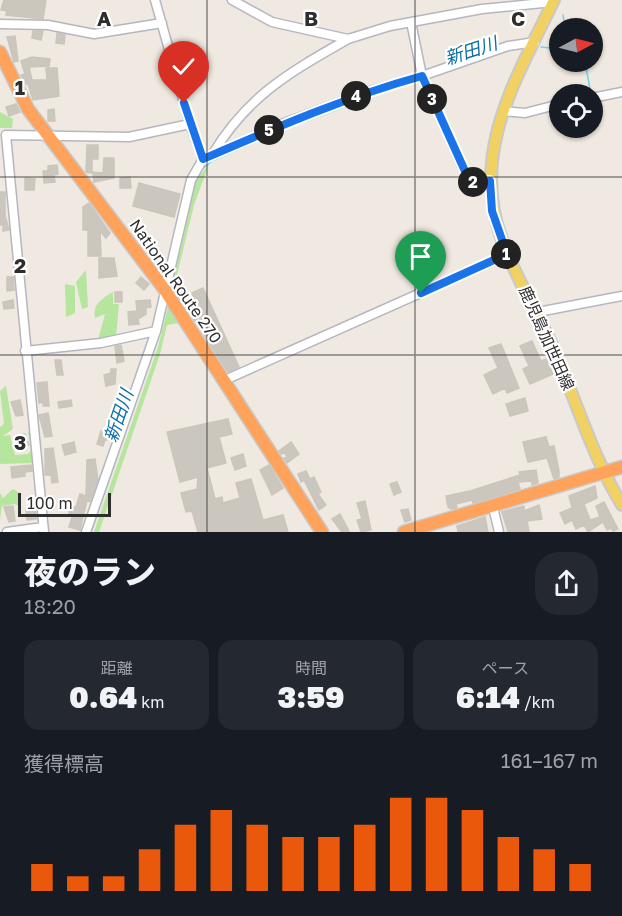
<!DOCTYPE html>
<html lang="ja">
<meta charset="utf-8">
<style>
:root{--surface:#171b24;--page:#242831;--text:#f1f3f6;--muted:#9ea1a6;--accent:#ea580c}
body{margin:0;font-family:"Golos Text","Noto Sans JP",sans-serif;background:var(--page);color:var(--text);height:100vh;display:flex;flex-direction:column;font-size:22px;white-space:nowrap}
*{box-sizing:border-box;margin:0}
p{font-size:20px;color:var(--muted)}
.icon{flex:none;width:33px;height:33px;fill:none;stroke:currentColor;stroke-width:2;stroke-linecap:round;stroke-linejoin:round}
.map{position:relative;height:532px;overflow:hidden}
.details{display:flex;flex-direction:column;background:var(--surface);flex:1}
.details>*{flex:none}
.needle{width:39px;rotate:83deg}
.tools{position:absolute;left:549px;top:18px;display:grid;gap:12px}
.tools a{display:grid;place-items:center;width:54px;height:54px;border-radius:50%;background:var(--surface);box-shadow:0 2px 4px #0004;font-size:30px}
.scale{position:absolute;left:18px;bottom:15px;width:93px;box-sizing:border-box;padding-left:6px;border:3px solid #2e2e2e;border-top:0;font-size:16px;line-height:21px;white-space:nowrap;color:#2e2e2e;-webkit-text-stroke:4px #fff;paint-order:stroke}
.pin{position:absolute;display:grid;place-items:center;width:51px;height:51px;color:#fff;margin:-62px -26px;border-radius:50% 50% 50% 0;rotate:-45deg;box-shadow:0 0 6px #0007}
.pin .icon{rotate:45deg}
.km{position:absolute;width:30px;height:30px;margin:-15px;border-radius:50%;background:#222;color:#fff;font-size:16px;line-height:30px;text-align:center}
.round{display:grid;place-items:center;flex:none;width:63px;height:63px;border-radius:24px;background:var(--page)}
.headline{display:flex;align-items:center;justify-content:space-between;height:102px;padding:0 24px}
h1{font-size:33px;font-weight:800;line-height:45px}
.stats{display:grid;grid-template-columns:repeat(3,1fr);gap:9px;height:102px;padding:6px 24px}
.stats div{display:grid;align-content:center;border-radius:15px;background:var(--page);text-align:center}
.stats b{font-size:30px;font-weight:800}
.stats small{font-size:16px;font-weight:400}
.stats p{font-size:16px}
.chart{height:168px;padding:12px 24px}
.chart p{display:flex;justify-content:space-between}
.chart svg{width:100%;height:108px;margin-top:6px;stroke:var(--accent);stroke-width:6}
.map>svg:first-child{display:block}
.green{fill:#b6e59e}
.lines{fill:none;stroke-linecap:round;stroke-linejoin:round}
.stream{stroke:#75cff0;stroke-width:1.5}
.building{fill:#cbc7bf;stroke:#cbc5ba;stroke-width:1.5}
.minor-casing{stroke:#b4b7c1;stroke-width:11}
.major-casing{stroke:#c9c9c9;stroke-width:14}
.highway-casing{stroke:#c9c9c9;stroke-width:15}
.minor{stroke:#fff;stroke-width:8}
.major{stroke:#f2d163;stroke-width:10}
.highway{stroke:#ffa35c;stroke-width:12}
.route-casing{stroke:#fff;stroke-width:12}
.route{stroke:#1a73e8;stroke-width:8}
.grid{fill:none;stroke:#2e2e2e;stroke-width:1.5;stroke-opacity:0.55}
.labels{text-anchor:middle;stroke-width:4.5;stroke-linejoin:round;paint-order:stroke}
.street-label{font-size:16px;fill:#2e2e2e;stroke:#fff}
.water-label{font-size:18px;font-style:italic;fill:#0d6fa3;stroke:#fff}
.grid-label{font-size:20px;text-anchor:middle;font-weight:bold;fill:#2e2e2e;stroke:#fff;stroke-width:4.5;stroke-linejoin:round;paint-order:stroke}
</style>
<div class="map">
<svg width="622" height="532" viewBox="0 0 622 532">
<rect width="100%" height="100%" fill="#efe9e1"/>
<path class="green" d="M0 112 13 119 12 128H0Z
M209 164 194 205 174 287H172L196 181Z
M86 270 88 307 82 309 76 282Z
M65 284 75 286V313L66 317Z
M113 292V304H119L116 337 98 340 105 314 95 318C92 304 103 298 113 292Z
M168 307 180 323 167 325 160 354 99 532H94L158 347Z
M6 386 13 429 3 436 10 435 15 455 28 454 31 450 28 432 31 430 33 463 0 464V427L4 424 0 391Z
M13 489 18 492 21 507 15 504 2 506 0 519V493L3 498Z"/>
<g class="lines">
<path class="stream" d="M563 15 565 28
M541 47 560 49
M585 62 591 94 605 91
M302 123 394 88
M202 169 212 161 285 129
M91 532 156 343"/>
</g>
<path class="building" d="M4 0H46L43 19 6 15 7 11 1 10Z
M33 31H43L41 40 32 38Z
M57 33 65 35 64 44 56 43Z
M15 36 18 61 14 62 7 37Z
M32 57 50 59 49 66 29 67 32 80H47L46 68H57L59 96 33 100 28 84H25L21 75 25 74 21 61Z
M16 104 20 112 9 116 6 107Z
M54 109 55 121H48V110Z
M87 145H98V159H92V173L86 172Z
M104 158H114V178L94 182 93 172 103 173Z
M57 165 58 174 54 175 55 182 44 183 43 171H48V166Z
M130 177 131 188H120V178Z
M25 178 35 179 34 190H25Z
M139 183 180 194 174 217 133 206Z
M0 192H5V215L9 230 3 231V225H0Z
M89 203 110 233 106 238 100 231 101 256H88V230H83V207Z
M99 258H114L117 276 99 278Z
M7 277H13L14 290 7 291Z
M141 277 149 284 144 290 136 283Z
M203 288 239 367 228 372 192 316 200 311 192 293Z
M115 292H122V302H115Z
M13 300 14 308 4 309 3 302Z
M150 300 151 307 146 308V314L138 319 139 324 129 325 128 312 137 311 136 301Z
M532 341 541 361 546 359 553 374 530 384 523 369 529 366 520 346Z
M501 344 519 388 507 393 505 388 493 394 484 375 498 368 489 348Z
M121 345 124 361 117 363 115 346Z
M55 360H61L63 375H57Z
M111 369H116L115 384 106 386 104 375 111 373Z
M47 382 49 406H43V402L39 403 37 383Z
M525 398 528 411 510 416 506 404Z
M20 400 23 415 16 416 11 402Z
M71 400 72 406 59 408 58 402Z
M48 413 52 436 45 437 39 415Z
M228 419 232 434 219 437 226 463 207 468 215 499 222 497 223 503 240 498 236 483 251 479 263 520 283 515 288 532H198L192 511 186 512 181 493 197 489 198 477 180 482 167 432Z
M101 431 113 434 112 439 105 440 103 446 97 444Z
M25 434 29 445 25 446 26 450 21 451 17 435Z
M546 437 549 447 554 446 559 471V477L554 479 547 458 528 462 523 442Z
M74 442 76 452 65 455 62 445Z
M291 442 299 454 287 463 284 458 287 457 285 453 281 454 279 451Z
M53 448 58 482 52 483 51 475H45V449Z
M243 454 246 466 235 470 231 458Z
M95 459 98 480 90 501 87 500 80 530 69 527 73 514H69L70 507H76L80 494 86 496 87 460Z
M31 465 32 471 25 472V476L12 478 11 467Z
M269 465 283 488 272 495 260 470Z
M536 470 538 483 532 485V481L518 482 520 489 473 503 472 500 456 504 457 508 451 509 448 507 446 496 470 491 520 475 519 472Z
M306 471 310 479 314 477 321 492 318 494 326 505 319 510 304 480 301 482 298 474Z
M397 482 401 492 394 495 390 484Z
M595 486 597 498 584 504 590 520 600 517 596 506 604 502 618 529 613 531 611 528 607 530 603 522 588 532 584 525 576 529 572 520 565 524 560 513 572 508 569 496Z
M365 501 371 530 361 532 357 520 362 519 357 503Z
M30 505H35L36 519 27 520 26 509H30Z
M539 505 542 519 527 521 529 532H508L502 512 524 506V511Z
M13 506 15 521 9 522 4 507Z
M408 509 411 520 405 522 401 510Z
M340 514 348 529 349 532H342L332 519Z
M485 517 488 532H458L457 526Z"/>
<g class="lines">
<g class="minor-casing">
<path id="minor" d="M155 0 190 124 203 159
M232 0 272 22 348 39 390 26 482 9 553 2
M411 22 422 76 462 166 469 180 475 183 490 181
M0 24 48 25 94 34 162 23
M592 98 622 92
M503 111 525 113 560 104
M212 155C247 96 290 72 348 39
M538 312 622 296
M25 351 101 343 156 331
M225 380 508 254
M493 507 499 532
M7 532 43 527
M44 532 6 135 129 137 190 124
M86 532 156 331 191 180 203 159 282 124 370 91 422 76 508 46 535 42"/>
</g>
<g class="major-casing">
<path id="major" d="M554 0C517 78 469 152 502 240 515 277 537 311 553 347 576 400 592 456 622 505"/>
</g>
<g class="highway-casing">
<path id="highway" d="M0 52 28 109 165 290 322 532
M404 532 622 467"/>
</g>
<use href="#minor" class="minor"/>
<use href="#major" class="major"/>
<use href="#highway" class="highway"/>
</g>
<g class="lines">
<g class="route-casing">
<path id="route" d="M184 103 203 159C275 128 346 97 422 76L469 180 475 183 490 181 492 211 507 254 421 293"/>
</g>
<use href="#route" class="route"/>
</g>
<path class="grid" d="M207 0V532M415 0V532M0 177H622M0 355H622"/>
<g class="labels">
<g class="street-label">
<text transform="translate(176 281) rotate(55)" y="6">National Route 270</text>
<text transform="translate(547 338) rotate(66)" y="6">鹿児島加世田線</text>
</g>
<g class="water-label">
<text transform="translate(471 51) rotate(-18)" y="6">新田川</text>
<text transform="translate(119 416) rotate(-71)" y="6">新田川</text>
</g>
</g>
<g class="grid-label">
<text x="104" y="26">A</text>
<text x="311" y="26">B</text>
<text x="518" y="26">C</text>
<text x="20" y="95">1</text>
<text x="20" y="273">2</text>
<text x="20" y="450">3</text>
</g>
</svg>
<div class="tools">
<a><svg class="needle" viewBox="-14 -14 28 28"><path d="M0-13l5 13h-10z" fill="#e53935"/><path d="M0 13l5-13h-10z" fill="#9ea1a6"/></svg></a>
<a><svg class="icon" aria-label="locate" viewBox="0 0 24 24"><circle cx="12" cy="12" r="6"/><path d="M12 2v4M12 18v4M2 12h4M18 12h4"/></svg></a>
</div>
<div class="scale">100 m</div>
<div class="pin" style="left:421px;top:293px;background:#1e9e55"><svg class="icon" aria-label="arrive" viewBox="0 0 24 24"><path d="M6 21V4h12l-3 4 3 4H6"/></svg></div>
<div class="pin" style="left:184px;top:103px;background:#d93025"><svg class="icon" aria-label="check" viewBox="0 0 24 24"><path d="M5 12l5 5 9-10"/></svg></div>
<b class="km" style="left:506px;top:254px">1</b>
<b class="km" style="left:473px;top:182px">2</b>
<b class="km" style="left:432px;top:99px">3</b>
<b class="km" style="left:356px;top:96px">4</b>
<b class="km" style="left:269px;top:130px">5</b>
</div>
<section class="details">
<div class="headline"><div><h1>夜のラン</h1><p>18:20</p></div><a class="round"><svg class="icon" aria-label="share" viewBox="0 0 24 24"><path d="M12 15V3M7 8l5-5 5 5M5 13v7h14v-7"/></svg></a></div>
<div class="stats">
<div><p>距離</p><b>0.64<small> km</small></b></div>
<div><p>時間</p><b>3:59</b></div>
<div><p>ペース</p><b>6:14<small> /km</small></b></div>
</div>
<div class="chart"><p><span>獲得標高</span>161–167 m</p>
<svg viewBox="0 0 160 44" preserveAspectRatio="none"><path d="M5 44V33M15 44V38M25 44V38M35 44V27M45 44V17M55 44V11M65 44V17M75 44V22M85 44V22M95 44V17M105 44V6M115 44V6M125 44V11M135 44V22M145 44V27M155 44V33"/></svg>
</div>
</section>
